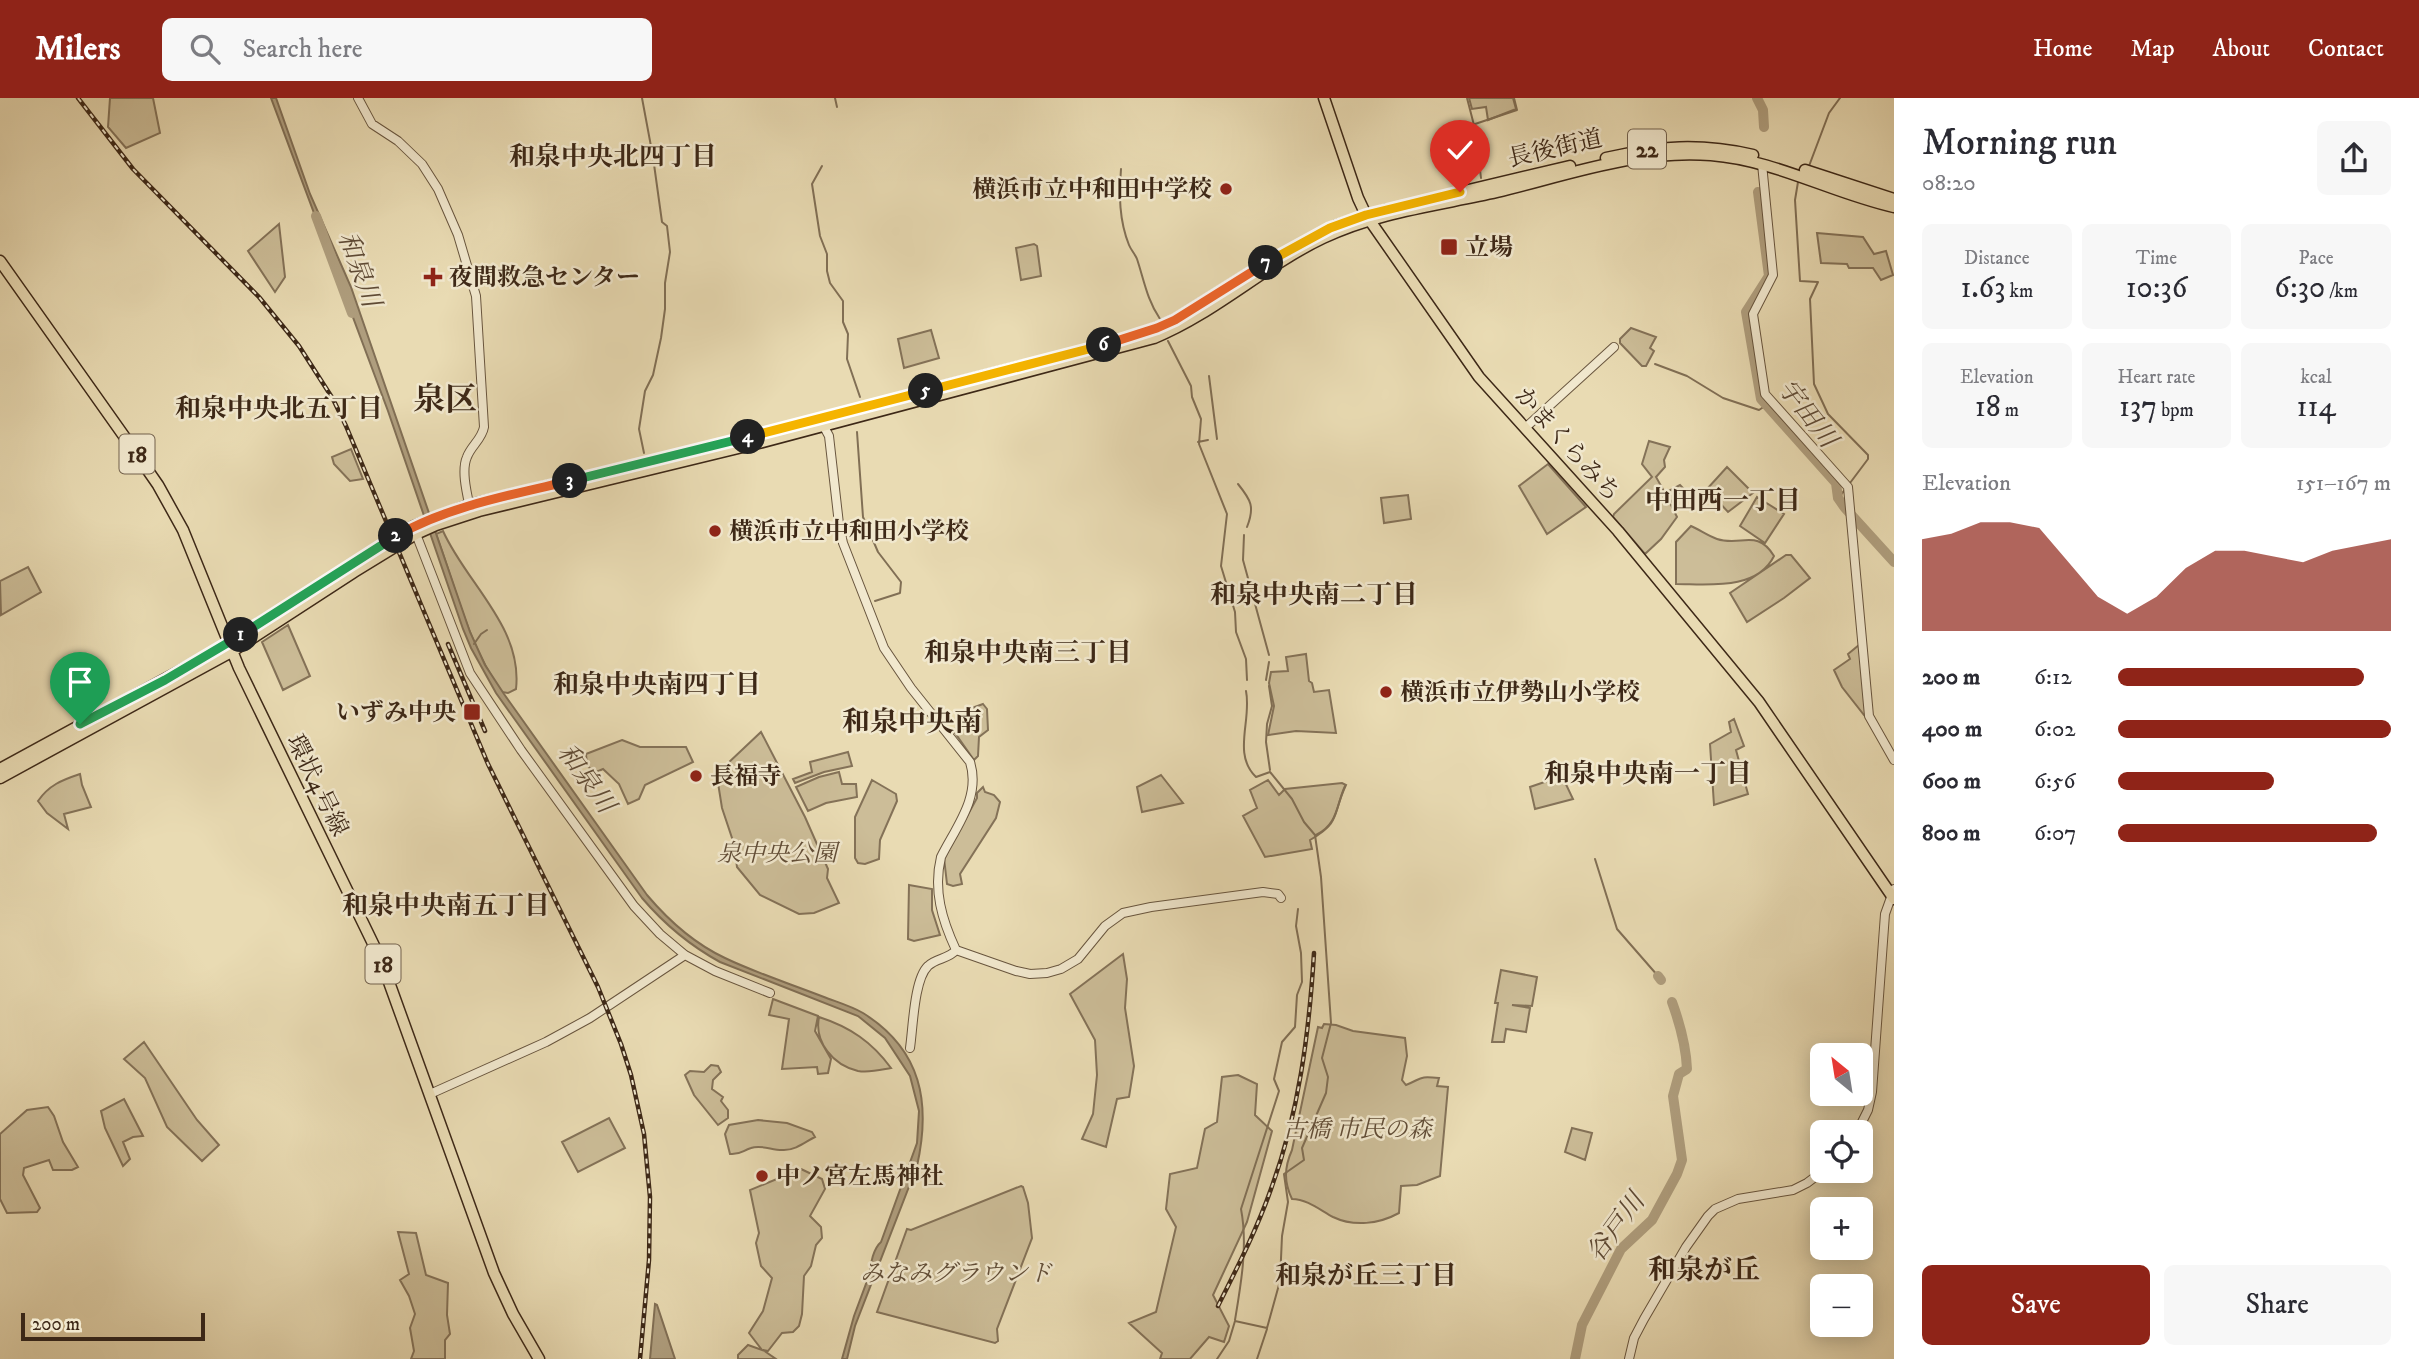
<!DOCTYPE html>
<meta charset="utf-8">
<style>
:root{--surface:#fff;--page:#f7f7f7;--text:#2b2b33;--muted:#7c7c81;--accent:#8f2418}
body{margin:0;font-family:"IM FELL DW Pica","Noto Serif JP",serif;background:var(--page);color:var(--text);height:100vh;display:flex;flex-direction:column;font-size:26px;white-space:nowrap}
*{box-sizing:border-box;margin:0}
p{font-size:23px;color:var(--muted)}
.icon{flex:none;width:38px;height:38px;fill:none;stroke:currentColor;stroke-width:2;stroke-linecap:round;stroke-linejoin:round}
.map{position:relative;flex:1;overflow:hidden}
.drawer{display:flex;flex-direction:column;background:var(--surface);width:525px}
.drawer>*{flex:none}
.needle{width:46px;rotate:330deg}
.tools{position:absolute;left:1810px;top:945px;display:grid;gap:14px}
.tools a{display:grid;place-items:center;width:63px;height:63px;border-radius:10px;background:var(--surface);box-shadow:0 4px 18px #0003;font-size:35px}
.scale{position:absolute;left:21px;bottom:18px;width:184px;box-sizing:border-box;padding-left:7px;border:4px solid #3d2817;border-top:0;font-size:19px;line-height:24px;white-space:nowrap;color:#3d2817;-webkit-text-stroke:5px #f1e8ce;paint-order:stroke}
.pin{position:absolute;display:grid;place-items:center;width:60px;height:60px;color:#fff;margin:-72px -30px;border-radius:50% 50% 50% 0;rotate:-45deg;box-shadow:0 0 7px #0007}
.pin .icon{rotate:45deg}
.km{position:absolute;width:35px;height:35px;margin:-18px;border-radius:50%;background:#222;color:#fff;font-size:19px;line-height:35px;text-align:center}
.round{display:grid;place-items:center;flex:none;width:74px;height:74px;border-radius:10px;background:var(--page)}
.head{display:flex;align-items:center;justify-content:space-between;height:119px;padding:0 28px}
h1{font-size:38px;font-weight:600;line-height:52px}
.metrics{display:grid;grid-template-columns:repeat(3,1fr);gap:10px;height:119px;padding:7px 28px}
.metrics div{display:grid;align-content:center;border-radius:10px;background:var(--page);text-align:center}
.metrics b{font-size:30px;font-weight:600}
.metrics small{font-size:19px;font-weight:400}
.metrics p{font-size:19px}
.chart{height:196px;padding:14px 28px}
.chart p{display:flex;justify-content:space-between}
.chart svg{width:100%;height:126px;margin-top:7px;fill:var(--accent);opacity:.7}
.cta{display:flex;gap:14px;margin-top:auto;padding:14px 28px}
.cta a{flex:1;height:80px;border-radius:10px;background:var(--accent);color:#fff;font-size:28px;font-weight:600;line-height:80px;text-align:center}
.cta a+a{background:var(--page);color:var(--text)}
ul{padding:0 28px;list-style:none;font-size:23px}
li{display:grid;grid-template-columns:112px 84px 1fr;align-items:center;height:52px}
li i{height:18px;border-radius:9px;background:var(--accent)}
header{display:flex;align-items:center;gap:42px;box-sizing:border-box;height:98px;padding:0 35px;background:var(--accent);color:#fff}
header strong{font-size:33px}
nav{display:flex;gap:38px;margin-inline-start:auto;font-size:24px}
.search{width:490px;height:63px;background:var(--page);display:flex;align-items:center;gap:18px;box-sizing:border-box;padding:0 24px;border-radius:10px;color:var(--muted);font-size:26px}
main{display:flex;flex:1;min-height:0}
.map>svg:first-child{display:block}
.green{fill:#ccbd98;stroke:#847258;stroke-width:2}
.water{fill:#af9e7e;stroke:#816f55;stroke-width:2}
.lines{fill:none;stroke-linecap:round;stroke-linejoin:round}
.stream{stroke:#816f55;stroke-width:2}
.river{stroke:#af9e7e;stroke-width:10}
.minor-casing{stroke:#68553e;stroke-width:10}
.major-casing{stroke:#3d2817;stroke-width:13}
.minor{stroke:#f1e8ce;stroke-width:8}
.major{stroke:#e9dbb3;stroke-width:10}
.rail-casing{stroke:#3d2817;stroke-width:4.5}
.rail{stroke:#f1e8ce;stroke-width:2;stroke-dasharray:5;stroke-linecap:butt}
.split-1-casing{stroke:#fff;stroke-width:14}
.split-2-casing{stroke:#fff;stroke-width:14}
.split-3-casing{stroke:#fff;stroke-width:14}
.split-4-casing{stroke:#fff;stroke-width:14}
.split-5-casing{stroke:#fff;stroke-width:14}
.split-6-casing{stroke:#fff;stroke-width:14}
.split-7-casing{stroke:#fff;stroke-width:14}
.split-8-casing{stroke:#fff;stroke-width:14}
.split-1{stroke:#22a559;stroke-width:9}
.split-2{stroke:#22a559;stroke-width:9}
.split-3{stroke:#f0652b;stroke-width:9}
.split-4{stroke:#22a559;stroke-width:9}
.split-5{stroke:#f5b400;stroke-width:9}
.split-6{stroke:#f5b400;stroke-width:9}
.split-7{stroke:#f0652b;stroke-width:9}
.split-8{stroke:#f5b400;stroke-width:9}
.poi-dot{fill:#8f2418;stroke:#f1e8ce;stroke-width:2.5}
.labels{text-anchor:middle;stroke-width:5;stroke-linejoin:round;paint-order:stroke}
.shield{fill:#f1e8ce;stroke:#73624e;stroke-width:2}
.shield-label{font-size:23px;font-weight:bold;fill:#3d2817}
.street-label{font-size:24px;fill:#3d2817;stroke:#f1e8ce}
.poi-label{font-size:24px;font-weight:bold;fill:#3d2817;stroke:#f1e8ce;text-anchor:start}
.park-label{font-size:24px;font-style:italic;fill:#614d37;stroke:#f1e8ce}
.neighbourhood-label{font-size:26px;font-weight:bold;fill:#3d2817;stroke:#f1e8ce}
.water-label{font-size:26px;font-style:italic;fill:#5f4b36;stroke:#f1e8ce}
.quarter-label{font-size:28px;font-weight:bold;fill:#3d2817;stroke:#f1e8ce}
.district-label{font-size:32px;font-weight:bold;fill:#3d2817;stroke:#f1e8ce}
</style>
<header>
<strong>Milers</strong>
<div class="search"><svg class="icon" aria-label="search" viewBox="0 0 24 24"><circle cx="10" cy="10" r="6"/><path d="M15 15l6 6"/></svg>Search here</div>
<nav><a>Home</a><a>Map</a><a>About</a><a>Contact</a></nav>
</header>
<main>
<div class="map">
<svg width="1894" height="1261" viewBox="0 0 1894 1261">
<rect width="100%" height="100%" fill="#e9dbb3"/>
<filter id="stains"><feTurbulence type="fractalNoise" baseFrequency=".00286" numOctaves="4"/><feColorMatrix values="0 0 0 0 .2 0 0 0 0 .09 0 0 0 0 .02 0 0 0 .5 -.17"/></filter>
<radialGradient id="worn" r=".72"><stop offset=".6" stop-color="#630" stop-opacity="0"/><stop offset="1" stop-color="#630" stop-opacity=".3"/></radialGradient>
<path class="green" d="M110 0H153L160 35 126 50 108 29Z
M1469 0H1513L1516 11 1488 22 1486 9 1472 11Z
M279 126 285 179 275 194 248 153Z
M1817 135 1863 139 1874 156 1886 153 1893 177 1881 182 1873 170H1849L1847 166 1821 165Z
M1034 146 1037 148 1041 178 1021 182 1016 150Z
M1631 230 1656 239 1650 250 1654 253 1646 268H1642L1620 245V241Z
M931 232 939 260 904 270 898 241Z
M1649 343 1670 349 1664 362 1665 369 1656 379 1665 395 1680 387 1683 390 1670 405 1677 419 1661 441 1645 456 1613 419 1614 416 1652 379 1642 366Z
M351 351 363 381 350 383 334 366 332 359Z
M1548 366 1586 409 1547 436 1519 388Z
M1727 369 1753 395 1728 414 1707 391Z
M1408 397 1411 421 1384 425 1381 400Z
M1757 399 1784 416 1765 445 1740 428Z
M1691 428C1700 432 1708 438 1717 441 1741 449 1757 430 1774 458 1757 493 1707 486 1676 486V444Z
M443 433C466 485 523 529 516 591L508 595 502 594C468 547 456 490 436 436Z
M1786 457H1791L1810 480 1784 500 1747 524 1730 495Z
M28 469 41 494 1 517 0 483Z
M288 527 310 578 283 592 262 544Z
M1859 547 1866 616 1864 617 1842 589 1834 572 1850 561 1848 556Z
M1306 556 1309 583 1312 585 1314 594 1329 592 1336 635 1296 633 1268 637 1274 608 1269 585 1271 574 1288 573 1286 559Z
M983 606 987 611 988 632 979 639 978 658 974 662 953 632 973 620 972 610Z
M1734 621 1744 648 1736 652 1748 696 1714 707 1710 646 1731 634 1729 624Z
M761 634 805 719 828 771 827 780 839 805 814 815 799 816 760 797 737 769 734 746 722 710 718 685 726 667Z
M622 642 640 649H686L693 664 645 687 639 701 628 706 619 686 603 671 594 675 587 667 586 656Z
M848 654 852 668 824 674 795 685 793 681 812 674 810 664Z
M839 674 842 686H856L857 699 826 705 808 713 796 689 819 679Z
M80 676 82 687 91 709 64 716 68 731 47 715 38 703C49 687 62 682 80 676Z
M1161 677 1183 705 1142 714 1137 689Z
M1562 678 1573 701 1535 711 1530 689Z
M872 682 896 696 897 703 880 742 879 761 865 766 858 765 855 760V719Z
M1268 682 1279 697 1285 691 1342 685 1346 687C1332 716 1342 724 1310 742L1312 751 1265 759 1243 718 1257 710 1250 692Z
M983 689 985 694 994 697 1000 704 996 720 960 776 962 786 953 788 947 786 944 760 977 700V695Z
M909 787 932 791V812L940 837 914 843 908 841Z
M1123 856 1127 881 1125 910 1134 968 1129 999 1117 1001 1106 1049 1082 1041 1093 1016 1097 977 1095 942 1070 896Z
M1501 872 1537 879 1532 908 1512 907 1530 910 1526 934 1506 931 1504 944H1492L1498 905H1495Z
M773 901 818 918 815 933 831 961 828 975 818 976 817 969 782 971 789 921 769 917Z
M819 919C850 929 872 944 891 970 880 972 869 975 858 973 833 967 814 944 819 919Z
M1324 926 1336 927 1353 933 1405 940 1407 958 1402 982 1406 987C1423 980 1418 978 1439 980L1437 988 1448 989 1440 1078 1417 1087 1401 1088 1399 1115C1379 1126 1354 1129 1333 1119 1320 1112 1307 1101 1292 1101 1284 1084 1284 1070 1292 1052L1318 929 1322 930Z
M144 944 197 1022 219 1047 202 1063 167 1029 145 980 124 961Z
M711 967 718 968 721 974 713 982 712 991 723 999 721 1003 728 1012V1020L718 1027 694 997 685 977 690 973 704 974Z
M1238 977 1257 986 1255 1017 1272 1033 1247 1124 1213 1197 1229 1228 1224 1244 1209 1239 1190 1261H1160L1162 1255 1129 1225 1156 1214 1176 1129 1166 1111 1170 1076 1197 1070 1205 1031 1217 1024 1222 979Z
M124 1001 143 1038 133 1039 123 1044 130 1061 123 1068 105 1030 101 1013Z
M48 1009 54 1018 63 1044 78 1069 72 1072H53L49 1062 24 1070 23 1077 40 1110 37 1114 7 1115 0 1101V1036L27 1012Z
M609 1020 625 1050 578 1074 562 1044Z
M758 1022 787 1025 812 1034 815 1039C805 1044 796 1052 784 1052 773 1053 762 1046 751 1050 742 1053 740 1057 730 1056L725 1036 729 1027Z
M1572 1030 1592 1035 1585 1062 1565 1054Z
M801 1071 822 1081 825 1091 810 1118 821 1129 822 1140 816 1147 811 1168 804 1178 802 1216 799 1228 793 1234 782 1235 768 1253 763 1252 776 1261H738V1257L748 1247 762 1252 749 1235 763 1213 772 1180 761 1168 756 1145 759 1135 750 1092Z
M1021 1088 1023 1089 1028 1105 1032 1140 997 1231 998 1243 995 1245 877 1214 907 1131 911 1132Z
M398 1134 416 1135 426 1177 448 1185 447 1217 450 1236 445 1242V1261H411L414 1253 410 1230 415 1216 409 1198 400 1182 409 1176Z"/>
<path class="water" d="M271 0H276L310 96 351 189 470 534 485 567 504 596 647 797C669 823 693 845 725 860 756 875 791 886 824 899 837 904 851 908 863 915 922 952 931 1005 917 1068L855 1228 847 1261H842L854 1218 870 1175C870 1165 874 1150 881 1144L917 1045 919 1013 910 978 885 940 858 918 720 864C689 847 665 827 642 800L496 595 471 550 463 531 388 313Z
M655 1206 657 1207 675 1261H650Z"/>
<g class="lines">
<path class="stream" d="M642 0 653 59 662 124 667 128 670 154 665 185V211L661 240 653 277 645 293 639 331 644 355
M835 0 837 9
M1467 0 1475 31 1481 80
M1475 26 1517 12 1514 0
M822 68 812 86 820 138 827 156V173L830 185 843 203V224L848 236 847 261 860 299
M1809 68 1829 15 1840 0
M1121 71C1119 97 1119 122 1129 147 1131 152 1135 156 1137 161 1144 182 1147 202 1160 221
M1798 84 1795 102 1800 183 1818 184 1810 201 1814 286 1828 316 1868 357V361L1850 385
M1168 243 1191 288 1192 299 1201 321 1199 346 1227 416 1221 468 1235 514 1236 534 1246 561 1247 582
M1655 266 1687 278 1723 300 1759 312 1765 308
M1209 278 1217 341
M857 334 863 419 878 454 901 484 900 495 875 503
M1198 344 1208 342
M1238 386C1251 402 1255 409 1247 429
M1838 400 1844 393
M1244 437 1243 462 1269 557
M474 546 481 536 487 532
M1266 582 1269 564
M1269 588 1272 608 1267 626 1266 644 1270 672
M1316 737C1338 726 1336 708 1345 688
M1595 761 1617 831 1658 878
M1235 1222C1241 1186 1248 1147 1241 1111L1279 993 1274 981 1282 944 1295 929 1297 897 1302 884 1301 855 1296 828 1298 811
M1217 1261 1229 1243 1235 1223 1267 1230 1280 1183 1282 1138 1288 1104 1284 1076 1304 1062 1302 1050 1326 995 1328 979 1322 960 1331 925 1321 779 1315 737 1304 724 1292 701 1270 674 1256 679C1232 656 1252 622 1246 593
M1257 1261 1267 1231"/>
<path class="river" d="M1757 0 1763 12 1764 29
M1758 94 1769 178 1746 214 1761 301 1836 385 1838 400 1845 410 1894 464
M316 118 352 215
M1658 878 1661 882
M1575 1261 1582 1227 1621 1151 1652 1122 1677 1076 1682 1062 1673 998 1679 976 1687 971C1686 947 1680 926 1672 904"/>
<g class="minor-casing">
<path id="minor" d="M358 0 372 26 398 43 422 66 438 91 458 137 476 198 484 329C482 341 471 348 467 359 461 372 467 396 470 410
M1762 66 1773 177 1753 216 1765 296 1848 389 1869 618 1894 662
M823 327 829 338 839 426 843 445 884 550 911 590 970 664C981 699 956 729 941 759 933 792 942 822 956 852L1016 873 1030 876 1047 875 1061 871 1078 861 1105 828 1123 815 1151 809 1263 794 1278 796 1281 800
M1525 330 1614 249
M416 436 470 575 521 652 634 808 660 836 685 857 715 873 770 895
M910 950C913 930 914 881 928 868 936 860 949 861 956 852
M430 996 546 944 590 920 685 857
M1857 1034 1868 1012 1872 994 1885 816 1894 791
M1629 1261 1634 1240 1644 1221 1686 1149 1708 1118 1715 1111 1738 1101 1793 1092 1807 1085 1823 1073"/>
</g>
<g class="major-casing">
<path id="major" d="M1324 0 1358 100 1366 117 1479 279 1618 433 1759 604 1894 801
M1606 60C1659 48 1700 45 1753 57
M1805 72 1894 101
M1456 95 1570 68
M1335 128 1386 112
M0 163 131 348 158 387 183 432 239 570 381 862 494 1175 513 1216 539 1261
M1116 244 1157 230 1175 222 1277 158
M896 301 1023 268
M683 356 782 331
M0 671 211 556 414 428 469 407 561 385
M0 680 231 554 354 474 416 436 436 427 479 413 759 345 1154 240C1215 215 1264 168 1323 140 1377 114 1440 107 1497 94 1567 77 1638 51 1711 57 1775 62 1832 95 1894 109"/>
</g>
<use href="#minor" class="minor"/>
<use href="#major" class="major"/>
<g class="rail-casing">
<path id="rail" d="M78 0 133 71 259 199 299 248 333 301 346 328 488 666 598 889 621 946 631 977 644 1036 650 1099 649 1162 640 1261
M448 546 485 633
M1218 1208C1237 1170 1257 1131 1271 1091 1299 1015 1309 935 1314 855"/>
</g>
<use href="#rail" class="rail"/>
</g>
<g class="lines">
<g class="split-1-casing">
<path id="split-1" d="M80 626 165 582 241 537"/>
</g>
<g class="split-2-casing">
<path id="split-2" d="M241 537 396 438"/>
</g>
<g class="split-3-casing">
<path id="split-3" d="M396 438C449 408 510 397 570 383"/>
</g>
<g class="split-4-casing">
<path id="split-4" d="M570 383 748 339"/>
</g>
<g class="split-5-casing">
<path id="split-5" d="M748 339 926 293"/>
</g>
<g class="split-6-casing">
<path id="split-6" d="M926 293 1104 247"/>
</g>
<g class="split-7-casing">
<path id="split-7" d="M1104 247 1157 230 1175 222 1266 165"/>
</g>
<g class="split-8-casing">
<path id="split-8" d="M1266 165 1330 130 1366 117 1460 94"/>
</g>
<use href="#split-1" class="split-1"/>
<use href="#split-2" class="split-2"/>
<use href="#split-3" class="split-3"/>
<use href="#split-4" class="split-4"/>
<use href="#split-5" class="split-5"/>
<use href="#split-6" class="split-6"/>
<use href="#split-7" class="split-7"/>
<use href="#split-8" class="split-8"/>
</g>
<g class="poi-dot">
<circle cx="1226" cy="91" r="7"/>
<rect x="1440" y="140" width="18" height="18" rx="3.5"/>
<path d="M429.5 168.5h7v7h7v7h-7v7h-7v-7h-7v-7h7z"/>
<circle cx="715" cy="433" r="7"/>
<circle cx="1386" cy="594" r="7"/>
<rect x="463" y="605" width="18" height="18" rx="3.5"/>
<circle cx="696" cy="678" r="7"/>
<circle cx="762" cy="1078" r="7"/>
</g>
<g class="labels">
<g class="shield">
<rect x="1628" y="31.5" width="38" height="39" rx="5"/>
<rect x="119.5" y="336.5" width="35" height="39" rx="5"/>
<rect x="365.5" y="846.5" width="35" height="39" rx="5"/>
</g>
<g class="shield-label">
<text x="1647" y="59">22</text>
<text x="137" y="364">18</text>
<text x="383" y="874">18</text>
</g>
<g class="street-label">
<text transform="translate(1555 50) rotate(-13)" y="8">長後街道</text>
<text transform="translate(1568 346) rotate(48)" y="8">かまくらみち</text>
<text transform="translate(318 687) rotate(64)" y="8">環状4号線</text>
</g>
<g class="poi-label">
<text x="1212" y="99" text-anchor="end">横浜市立中和田中学校</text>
<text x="1465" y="157">立場</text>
<text x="449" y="187">夜間救急センター</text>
<text x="729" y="441">横浜市立中和田小学校</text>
<text x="1400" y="602">横浜市立伊勢山小学校</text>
<text x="456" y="622" text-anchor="end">いずみ中央</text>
<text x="710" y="686">長福寺</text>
<text x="776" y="1086">中ノ宮左馬神社</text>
</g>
<g class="park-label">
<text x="777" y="763">泉中央公園</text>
<text x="1357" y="1039">古橋 市民の森</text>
<text x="956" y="1183">みなみグラウンド</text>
</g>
<g class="neighbourhood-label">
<text x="613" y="67">和泉中央北四丁目</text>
<text x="279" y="319">和泉中央北五丁目</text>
<text x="1723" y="411">中田西一丁目</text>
<text x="1314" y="505">和泉中央南二丁目</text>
<text x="1028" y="563">和泉中央南三丁目</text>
<text x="657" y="595">和泉中央南四丁目</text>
<text x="1648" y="684">和泉中央南一丁目</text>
<text x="446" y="816">和泉中央南五丁目</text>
<text x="1366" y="1186">和泉が丘三丁目</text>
</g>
<g class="water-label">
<text transform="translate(360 171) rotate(70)" y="9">和泉川</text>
<text transform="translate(1808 315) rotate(52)" y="9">宇田川</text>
<text transform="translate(587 680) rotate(54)" y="9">和泉川</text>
<text transform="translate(1615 1129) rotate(-54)" y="9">谷戸川</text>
</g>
<g class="quarter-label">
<text x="912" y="633">和泉中央南</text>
<text x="1704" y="1181">和泉が丘</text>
</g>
<g class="district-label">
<text x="445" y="312">泉区</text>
</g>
</g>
<rect width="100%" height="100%" filter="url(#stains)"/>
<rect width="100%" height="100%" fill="url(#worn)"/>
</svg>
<div class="tools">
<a><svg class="needle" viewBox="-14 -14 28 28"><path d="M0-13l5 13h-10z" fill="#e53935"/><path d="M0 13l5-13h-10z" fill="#7c7c81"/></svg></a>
<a><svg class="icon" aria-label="locate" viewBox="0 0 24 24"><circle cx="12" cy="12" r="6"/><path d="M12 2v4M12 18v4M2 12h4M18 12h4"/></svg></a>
<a>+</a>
<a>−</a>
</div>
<div class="scale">200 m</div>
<div class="pin" style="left:80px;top:626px;background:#1e9e55"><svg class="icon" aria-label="arrive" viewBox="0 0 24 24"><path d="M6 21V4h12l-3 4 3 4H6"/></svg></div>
<div class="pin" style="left:1460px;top:94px;background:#d93025"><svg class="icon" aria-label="check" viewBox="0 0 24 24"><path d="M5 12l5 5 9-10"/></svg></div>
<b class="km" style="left:241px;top:537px">1</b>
<b class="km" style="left:396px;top:438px">2</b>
<b class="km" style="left:570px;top:383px">3</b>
<b class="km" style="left:748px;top:339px">4</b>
<b class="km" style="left:926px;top:293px">5</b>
<b class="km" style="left:1104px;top:247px">6</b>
<b class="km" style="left:1266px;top:165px">7</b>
</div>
<section class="drawer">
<div class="head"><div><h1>Morning run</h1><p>08:20</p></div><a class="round"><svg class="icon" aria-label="share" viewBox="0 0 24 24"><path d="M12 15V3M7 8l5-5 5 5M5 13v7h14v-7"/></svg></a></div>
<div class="metrics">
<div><p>Distance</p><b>1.63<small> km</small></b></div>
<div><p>Time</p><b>10:36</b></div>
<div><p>Pace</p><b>6:30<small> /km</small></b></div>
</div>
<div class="metrics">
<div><p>Elevation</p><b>18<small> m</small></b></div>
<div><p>Heart rate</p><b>137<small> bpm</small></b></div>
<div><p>kcal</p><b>114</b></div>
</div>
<div class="chart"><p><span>Elevation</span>151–167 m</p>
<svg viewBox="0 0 160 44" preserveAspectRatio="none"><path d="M0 44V12L10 10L20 6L30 6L40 8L50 20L60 32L70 38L80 32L90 22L100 16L110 16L120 18L130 20L140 16L150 14L160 12V44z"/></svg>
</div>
<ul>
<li><b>200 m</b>6:12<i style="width:90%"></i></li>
<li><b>400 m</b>6:02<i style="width:100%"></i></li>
<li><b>600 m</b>6:56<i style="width:57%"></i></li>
<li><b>800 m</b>6:07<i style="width:95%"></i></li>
</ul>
<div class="cta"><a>Save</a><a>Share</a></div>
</section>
</main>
